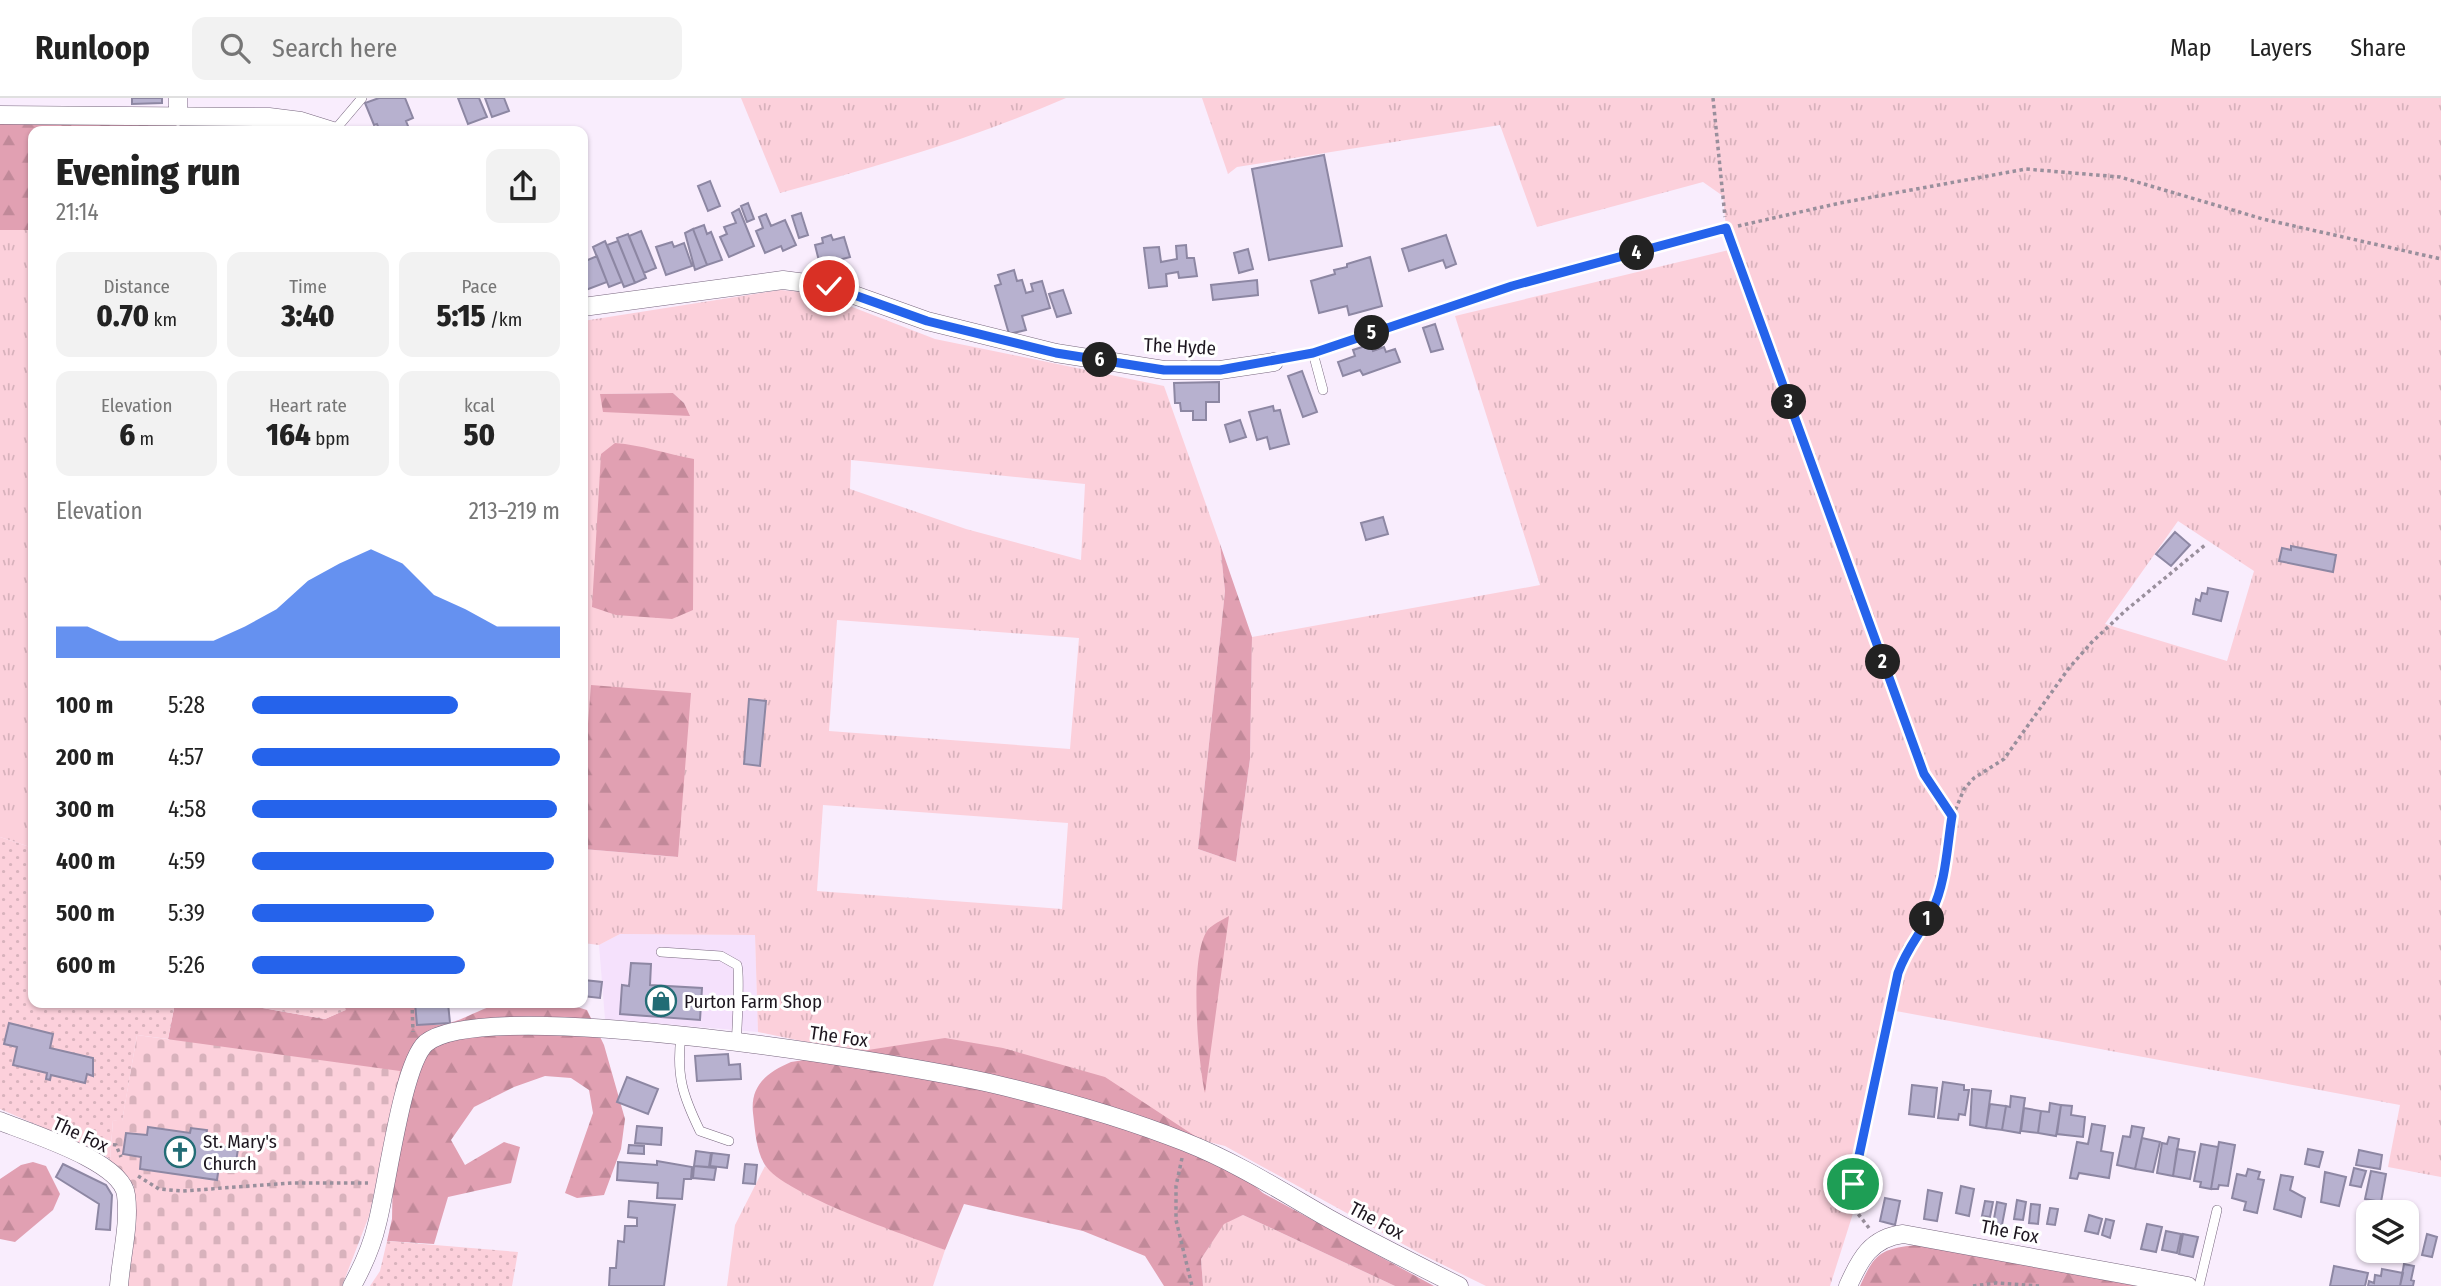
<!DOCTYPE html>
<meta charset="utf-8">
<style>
:root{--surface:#fff;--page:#f2f2f2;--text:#222;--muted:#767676;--line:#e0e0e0;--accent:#2563eb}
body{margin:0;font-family:"Fira Sans Condensed",sans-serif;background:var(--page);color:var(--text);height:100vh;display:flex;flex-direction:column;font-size:26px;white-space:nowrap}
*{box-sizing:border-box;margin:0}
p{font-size:23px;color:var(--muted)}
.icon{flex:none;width:38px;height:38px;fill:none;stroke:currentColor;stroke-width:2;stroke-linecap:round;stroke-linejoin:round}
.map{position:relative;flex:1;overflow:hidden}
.sheet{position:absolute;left:28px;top:28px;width:560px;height:882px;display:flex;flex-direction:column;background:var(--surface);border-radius:14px;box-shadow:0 2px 5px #0004}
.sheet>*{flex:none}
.controls{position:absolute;left:2356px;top:1102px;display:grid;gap:14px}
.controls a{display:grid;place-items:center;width:63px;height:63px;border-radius:14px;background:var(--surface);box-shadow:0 2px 5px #0004;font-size:35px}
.pin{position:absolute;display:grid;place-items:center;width:60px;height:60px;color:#fff;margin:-30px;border:4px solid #fff;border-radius:50%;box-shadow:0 2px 7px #0007}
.km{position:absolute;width:35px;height:35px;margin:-18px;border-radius:50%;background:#222;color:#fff;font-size:19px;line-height:35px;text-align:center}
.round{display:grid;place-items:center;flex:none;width:74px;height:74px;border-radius:14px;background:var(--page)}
.head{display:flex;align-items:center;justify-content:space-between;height:119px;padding:0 28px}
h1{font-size:38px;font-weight:800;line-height:52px}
.metrics{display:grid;grid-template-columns:repeat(3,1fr);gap:10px;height:119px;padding:7px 28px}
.metrics div{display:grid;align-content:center;border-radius:14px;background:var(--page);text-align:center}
.metrics b{font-size:30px;font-weight:800}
.metrics small{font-size:19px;font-weight:400}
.metrics p{font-size:19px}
.chart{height:196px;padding:14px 28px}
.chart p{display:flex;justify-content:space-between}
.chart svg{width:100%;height:126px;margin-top:7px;fill:var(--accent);opacity:.7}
ul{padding:0 28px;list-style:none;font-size:23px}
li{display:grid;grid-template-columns:112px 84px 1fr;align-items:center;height:52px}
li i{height:18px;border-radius:9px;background:var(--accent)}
header{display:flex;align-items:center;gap:42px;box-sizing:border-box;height:98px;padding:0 35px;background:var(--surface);border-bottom:2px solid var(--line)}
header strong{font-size:33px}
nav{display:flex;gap:38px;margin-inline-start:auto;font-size:24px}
.search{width:490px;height:63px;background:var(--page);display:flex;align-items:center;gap:18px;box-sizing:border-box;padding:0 24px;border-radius:14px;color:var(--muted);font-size:26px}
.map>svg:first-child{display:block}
.built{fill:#f5e1fc}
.grass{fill:url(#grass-tufts);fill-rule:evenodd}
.forest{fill:url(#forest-firs)}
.cemetery{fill:url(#cemetery-stones)}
.garden{fill:url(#garden-dots)}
.building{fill:#b7b1cf;stroke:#8d87a3;stroke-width:2}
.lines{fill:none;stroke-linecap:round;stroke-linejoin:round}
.lane-casing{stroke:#77667e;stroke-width:10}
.street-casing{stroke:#77667e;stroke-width:19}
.path{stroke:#998f9c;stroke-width:3.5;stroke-dasharray:3.5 3.5;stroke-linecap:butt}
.lane{stroke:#fff;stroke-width:9}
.street{stroke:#fff;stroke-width:18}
.route-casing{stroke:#fff;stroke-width:14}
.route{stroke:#2563eb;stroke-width:9}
.labels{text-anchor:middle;stroke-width:6;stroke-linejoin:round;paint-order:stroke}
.street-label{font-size:19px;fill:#1d161f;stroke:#fff}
.poi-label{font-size:19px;fill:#1d161f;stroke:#fff;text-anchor:start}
</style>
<header>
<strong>Runloop</strong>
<div class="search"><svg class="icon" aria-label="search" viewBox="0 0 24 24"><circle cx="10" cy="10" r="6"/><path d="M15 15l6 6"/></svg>Search here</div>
<nav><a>Map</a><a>Layers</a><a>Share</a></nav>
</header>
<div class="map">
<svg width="2441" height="1188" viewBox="0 0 2441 1188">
<defs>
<pattern id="grass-tufts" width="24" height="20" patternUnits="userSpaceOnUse" patternTransform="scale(1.75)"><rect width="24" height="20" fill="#fcd0db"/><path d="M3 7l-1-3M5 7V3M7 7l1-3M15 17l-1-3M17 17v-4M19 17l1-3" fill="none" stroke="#d8b2bc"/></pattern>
<pattern id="forest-firs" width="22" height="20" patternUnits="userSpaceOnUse" patternTransform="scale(1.75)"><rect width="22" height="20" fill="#e1a0b2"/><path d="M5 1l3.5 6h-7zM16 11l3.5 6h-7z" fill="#c18999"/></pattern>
<pattern id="cemetery-stones" width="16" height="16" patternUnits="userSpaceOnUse" patternTransform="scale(1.75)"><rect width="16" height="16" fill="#fcd0db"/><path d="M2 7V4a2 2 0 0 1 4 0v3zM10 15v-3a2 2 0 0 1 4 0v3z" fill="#d8b2bc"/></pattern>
<pattern id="garden-dots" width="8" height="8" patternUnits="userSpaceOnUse" patternTransform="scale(1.75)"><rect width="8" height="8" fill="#fcd0db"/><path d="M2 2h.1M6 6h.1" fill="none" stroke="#d8b2bc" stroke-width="1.8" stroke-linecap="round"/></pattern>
</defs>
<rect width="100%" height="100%" fill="#f9edfd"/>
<path class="built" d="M620 836 755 837 758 934 605 921 599 847Z"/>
<path class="grass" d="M741 0H1066C972 41 879 68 780 95Z
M1202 0H2441V1079L2388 1069 2400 1007 1896 913 1855 1109 1830 1188H1486L1421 1156 1225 1048 854 954 758 934 755 837 620 836 599 847 583 845V751L678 759 583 690V223L780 192 816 195 935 241 1164 288 1220 446 1225 493 1198 751 1236 764 1250 661 1252 539 1540 487 1455 218 1733 151 1726 130 1723 98 1703 84 1537 129 1500 27 1237 69 1228 76ZM673 295 684 305 689 318 600 296ZM851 362 1085 386 1081 462 966 431 850 391ZM2178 423 2254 473 2227 563 2105 526ZM837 522 1079 540 1070 651 829 633ZM823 707 1068 725 1062 811 817 793Z
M0 130 33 132V750L0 739Z
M765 1068 789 1087 945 1152 933 1188H727L735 1127Z
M1243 1117 1395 1188H1203L1201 1161 1224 1125Z"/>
<path class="forest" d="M0 23 231 24 317 33H33V132H0Z
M673 295 684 305 690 318 603 314 600 296Z
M615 345C642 347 667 356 694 361L693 512 672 521 616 517 592 509 601 356Z
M1220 446 1252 539 1250 661 1236 764 1198 751 1225 493Z
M591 587 691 595 678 759 583 751V690Z
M1229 818 1205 995C1198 963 1189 860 1207 833 1211 827 1222 822 1229 818Z
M175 905H234L325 921 345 912 343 905H418L416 925C455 934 470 911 505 905 531 900 562 904 587 912L604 947 625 1021 621 1051 604 1097 577 1100 565 1095 593 1015 589 992 571 980 545 978 514 989 474 1009 451 1042 465 1067 504 1044 520 1049 511 1085 448 1099 434 1146 387 1143 392 1121 393 1067 168 941Z
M945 940 1003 950 1105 979 1198 1040 1263 1095 1434 1188H1395L1243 1117 1224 1126 1201 1161 1203 1188H1164L1145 1158 1083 1133 964 1106 945 1152C907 1137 784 1097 765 1067 756 1053 755 1031 753 1015 750 987 768 974 791 964Z
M33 1064 46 1068 60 1096 53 1112 15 1144 0 1141V1081L21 1067Z
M1916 1147 2138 1188H1860C1875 1155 1880 1151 1916 1147Z"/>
<path class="cemetery" d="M137 937 400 973 369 1118 342 1188H124L134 1088 106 1061H110L113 1022 122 1023Z"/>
<path class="garden" d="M0 739 33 750V905H175L168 941 137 937 122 1024 113 1022 110 1061 93 1051 0 1011Z
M234 905H343L346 912 325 921Z
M387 1143 518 1154 512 1188H370L380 1173Z"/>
<path class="building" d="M132 0H162V5L132 6Z
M379 0H405L413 20 406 23 410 33H380L377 26 374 27 365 5Z
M458 0H479L487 19 468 26Z
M485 0H504L509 13 492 19Z
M1324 57 1342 148 1269 162 1252 71Z
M710 83 720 108 708 113 698 88Z
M748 105 754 121 747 124 741 108Z
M739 111 754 148 729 159 720 139 727 136 724 129 736 125 732 115Z
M801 115 808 137 799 140 792 118Z
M766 116 771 128 785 122 796 147 783 153 781 148 765 155 756 133 763 130 759 119Z
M704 127 707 136 711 134 722 162 707 167 693 131Z
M693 131 707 167 695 172 685 135Z
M641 133 656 170 644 175 629 138Z
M628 136 646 180 635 185 617 140Z
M831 137 833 142 844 139 850 159 820 167 815 147 823 145 822 140Z
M1446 137 1456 166 1446 170 1443 162 1409 173 1402 151Z
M605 143 622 184 609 189 593 149Z
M618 143 635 185 624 189 607 147Z
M672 144 674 149 684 145 692 168 666 177 656 149Z
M1186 147 1187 160H1194L1197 178 1179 180 1178 174 1166 176 1167 188 1149 190 1144 150 1159 149 1161 164 1177 161 1176 148Z
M1248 151 1253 171 1239 175 1234 155Z
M597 158 607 184 583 193V164Z
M1370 159 1382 208 1349 217 1347 208 1319 215 1311 183 1335 176 1334 172 1347 169V166Z
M1014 172 1017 183 1022 182 1026 195 1033 193 1031 186 1042 183 1050 210 1022 218 1026 232 1009 236 995 188 1001 186 998 177Z
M1257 182 1258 197 1213 202 1211 187Z
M1063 192 1071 215 1057 219 1049 196Z
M1435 226 1443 251 1431 254 1423 230Z
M1371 246 1373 253 1384 249 1386 254 1395 251 1400 264 1363 277 1360 272 1343 278 1338 264 1355 258 1353 252Z
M1302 273 1317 314 1303 319 1288 278Z
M1219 284V304H1206V322H1193V313H1181L1180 305H1175L1174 285Z
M1273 308 1274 313 1280 312 1289 346 1270 351 1267 339 1257 342 1249 314Z
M1240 322 1246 339 1230 344 1225 327Z
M1383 419 1388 436 1366 442 1361 425Z
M2175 434 2190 447 2171 468 2156 456Z
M2291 448 2336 457 2333 474 2279 463 2282 450 2291 452Z
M2208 490 2228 494 2221 523 2193 516 2196 501 2200 503 2202 495 2207 496Z
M749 601 766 603 760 668 744 666Z
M631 865 651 866 650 887 702 890 700 922 620 916 622 887 629 888Z
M584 882 602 884 600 900 583 898Z
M415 905H448L450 925 417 927Z
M9 925 53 936 50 950 93 960V978L87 976 85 985 51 977 50 982 46 981 47 975 13 967 17 949 4 946Z
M728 956 729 967 740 966 741 981 697 983 695 958Z
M627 979 658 991 648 1016 617 1004Z
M1943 984 1964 987V992H1969L1965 1017 1959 1016 1958 1022 1938 1020Z
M1912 987 1937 990 1934 1019 1909 1016Z
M1972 991 1991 993 1986 1030 1970 1027Z
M2011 998 2025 1000 2020 1035 2002 1032 2006 1008 2010 1009Z
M2050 1005 2061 1007 2056 1038 2038 1035 2041 1013 2049 1014Z
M1990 1006 2006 1008 2002 1032 1986 1030Z
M2061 1007 2072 1008 2071 1017 2085 1019 2083 1039 2057 1036Z
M2024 1010 2041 1013 2038 1035 2021 1033Z
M2092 1026 2105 1028 2101 1053 2113 1055 2109 1080 2079 1075 2077 1081 2070 1080 2077 1044 2088 1046Z
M637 1028 662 1030 661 1047 635 1045Z
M2132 1028 2144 1030 2135 1071 2117 1067 2123 1038 2130 1039Z
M148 1029 190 1035 191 1030 207 1032 206 1037 215 1038 214 1047 238 1051 235 1070 219 1068 217 1082 140 1071 141 1059 123 1056 126 1035 147 1037Z
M2169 1039 2179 1041 2173 1078 2157 1075 2162 1045 2167 1046Z
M2142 1040 2160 1044 2153 1074 2135 1071Z
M2219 1044 2235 1047 2228 1088 2219 1087 2218 1091H2211Z
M2201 1046 2218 1049 2211 1091 2200 1089 2201 1084 2194 1083Z
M629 1047 644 1048V1056L628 1055Z
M2177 1051 2195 1054 2190 1081 2173 1078Z
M2308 1051 2323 1054 2319 1069 2305 1066Z
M2359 1052 2382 1057 2380 1071 2356 1067Z
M696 1053 711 1055 709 1069 694 1068Z
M712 1055 729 1057 727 1070 710 1068Z
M657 1063 692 1069 691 1081H684L682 1101 657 1100 658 1085 617 1082 618 1064 657 1067Z
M63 1066 106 1087 112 1097 110 1132 96 1131 99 1106 56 1079Z
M745 1066 757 1067 755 1086 743 1085Z
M694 1068 716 1070 714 1082 693 1080Z
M2354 1070 2366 1073 2361 1089 2350 1087Z
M2248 1071 2260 1074 2258 1081 2264 1082 2257 1115 2244 1112 2246 1104 2232 1100 2237 1076 2246 1078Z
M2371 1073 2386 1076 2381 1104 2365 1101Z
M2325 1074 2346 1079 2339 1108 2321 1104Z
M2281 1077 2293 1079 2290 1092 2305 1100 2301 1119 2274 1111Z
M1961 1088 1974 1091 1969 1118 1956 1115Z
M1928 1092 1942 1095 1937 1123 1924 1121Z
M1885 1100 1900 1103 1895 1127 1880 1123Z
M2017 1102 2026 1104 2023 1122 2014 1121Z
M629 1103 675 1107 664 1188H609L610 1170H616L618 1143 624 1144 625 1128H637V1120L628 1119Z
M1985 1103 1993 1104 1990 1119 1982 1118Z
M1997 1104 2006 1106 2002 1127 1993 1126Z
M2031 1106 2040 1107 2038 1126 2029 1125Z
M2050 1110 2058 1111 2055 1127 2047 1126Z
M2089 1117 2102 1121 2098 1136 2085 1133Z
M2106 1121 2114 1123 2110 1140 2102 1137Z
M2147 1126 2162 1129 2156 1154 2141 1151Z
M2166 1133 2181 1136 2177 1155 2162 1152Z
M2183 1136 2198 1139 2193 1159 2179 1156Z
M2427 1136 2437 1139 2432 1159 2422 1157Z
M2404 1166 2414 1168 2411 1182 2414 1183 2413 1188H2400Z
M2334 1168 2368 1175 2365 1188H2330Z
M2382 1171 2403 1175 2400 1188H2368L2369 1183 2374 1185 2375 1177 2381 1178Z"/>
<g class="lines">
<g class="lane-casing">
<path id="lane" d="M334 33 362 0
M1313 255 1323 292
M1274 264 1313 255 1512 188 1726 130
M661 854 721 858 737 867C740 872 737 934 736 945
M681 938C676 978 683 998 700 1033L729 1043
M2199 1188 2217 1112"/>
</g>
<g class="street-casing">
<path id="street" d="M178 0V19
M0 17 269 19 301 23 333 33
M583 209 783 182 829 188 927 223 1056 255 1164 272H1220L1274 264
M0 1023C29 1035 122 1063 126 1097 130 1126 121 1159 119 1188
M352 1188C363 1168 372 1148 377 1126 387 1089 402 966 426 945 486 895 912 967 998 987 1061 1002 1125 1020 1185 1044 1236 1064 1281 1093 1328 1120 1371 1144 1415 1166 1459 1188
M1848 1188C1860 1161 1871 1140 1903 1136L2188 1188"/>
</g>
<path class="path" d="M1713 0 1725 119
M1738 128 1840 105 2026 71 2120 79 2263 121 2441 161
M1731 143 1924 676 1953 718
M412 905 413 934
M99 1045 116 1047 121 1059
M1182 1060 1176 1088V1122L1192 1188
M138 1078 159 1091 182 1093 292 1085H368
M1869 1130 1852 1108 1853 1086 1898 875 1907 850 1932 814 1939 792 1953 718 1964 691 1974 680 2004 661 2069 570 2092 544 2125 513 2205 447
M1973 1188 1996 1185 2039 1188"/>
<use href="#lane" class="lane"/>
<use href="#street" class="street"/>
</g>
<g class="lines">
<g class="route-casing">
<path id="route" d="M829 188 927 223 1056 255 1164 272H1220L1313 255 1512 188 1726 130 1924 676 1952 718C1947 748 1946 785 1932 813 1920 837 1908 848 1898 875L1853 1086"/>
</g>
<use href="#route" class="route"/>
</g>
<defs>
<g id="shop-ring" transform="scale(1.575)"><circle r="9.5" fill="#fff" stroke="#226c75" stroke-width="1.5"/><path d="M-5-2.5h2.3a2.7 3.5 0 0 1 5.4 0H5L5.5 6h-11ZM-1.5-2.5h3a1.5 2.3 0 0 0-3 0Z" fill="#226c75"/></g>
<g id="church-ring" transform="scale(1.575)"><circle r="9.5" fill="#fff" stroke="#226c75" stroke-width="1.5"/><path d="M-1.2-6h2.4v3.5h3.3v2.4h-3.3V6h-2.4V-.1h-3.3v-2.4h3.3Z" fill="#226c75"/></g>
</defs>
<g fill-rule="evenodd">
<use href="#shop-ring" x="661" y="903"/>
<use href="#church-ring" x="180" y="1054"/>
</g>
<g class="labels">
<g class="street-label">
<text transform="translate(1180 248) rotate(3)" y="7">The Hyde</text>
<text transform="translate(839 938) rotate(8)" y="7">The Fox</text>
<text transform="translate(81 1036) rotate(25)" y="7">The Fox</text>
<text transform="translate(1377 1122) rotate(28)" y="7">The Fox</text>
<text transform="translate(2010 1133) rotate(11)" y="7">The Fox</text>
</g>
<g class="poi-label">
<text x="684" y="910">Purton Farm Shop</text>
<text x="203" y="1050">St. Mary's<tspan x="203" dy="22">Church</tspan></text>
</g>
</g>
</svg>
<div class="controls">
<a><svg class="icon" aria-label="layers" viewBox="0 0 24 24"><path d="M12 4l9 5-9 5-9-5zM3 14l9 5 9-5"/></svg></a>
</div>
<div class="pin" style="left:1853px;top:1086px;background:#1e9e55"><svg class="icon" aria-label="arrive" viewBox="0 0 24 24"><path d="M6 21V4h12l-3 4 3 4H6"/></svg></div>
<div class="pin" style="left:829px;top:188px;background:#d93025"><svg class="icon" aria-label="check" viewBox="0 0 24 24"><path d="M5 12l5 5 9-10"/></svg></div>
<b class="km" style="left:1927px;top:821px">1</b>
<b class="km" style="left:1883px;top:564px">2</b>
<b class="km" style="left:1789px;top:304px">3</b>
<b class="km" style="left:1637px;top:155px">4</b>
<b class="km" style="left:1372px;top:235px">5</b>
<b class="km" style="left:1100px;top:262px">6</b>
<section class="sheet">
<div class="head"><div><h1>Evening run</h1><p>21:14</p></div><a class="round"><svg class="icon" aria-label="share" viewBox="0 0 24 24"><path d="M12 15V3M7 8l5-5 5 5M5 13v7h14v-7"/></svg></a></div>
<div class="metrics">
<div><p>Distance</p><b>0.70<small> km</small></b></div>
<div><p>Time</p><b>3:40</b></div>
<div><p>Pace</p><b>5:15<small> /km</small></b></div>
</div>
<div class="metrics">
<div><p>Elevation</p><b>6<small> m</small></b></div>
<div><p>Heart rate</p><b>164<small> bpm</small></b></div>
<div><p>kcal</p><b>50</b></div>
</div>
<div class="chart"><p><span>Elevation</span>213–219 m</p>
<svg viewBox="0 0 160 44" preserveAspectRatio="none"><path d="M0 44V33L10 33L20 38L30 38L40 38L50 38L60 33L70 27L80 17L90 11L100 6L110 11L120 22L130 27L140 33L150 33L160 33V44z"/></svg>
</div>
<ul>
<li><b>100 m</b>5:28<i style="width:67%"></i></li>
<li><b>200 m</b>4:57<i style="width:100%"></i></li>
<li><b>300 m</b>4:58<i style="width:99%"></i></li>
<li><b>400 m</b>4:59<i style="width:98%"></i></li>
<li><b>500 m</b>5:39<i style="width:59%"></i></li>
<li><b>600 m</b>5:26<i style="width:69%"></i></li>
</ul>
</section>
</div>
